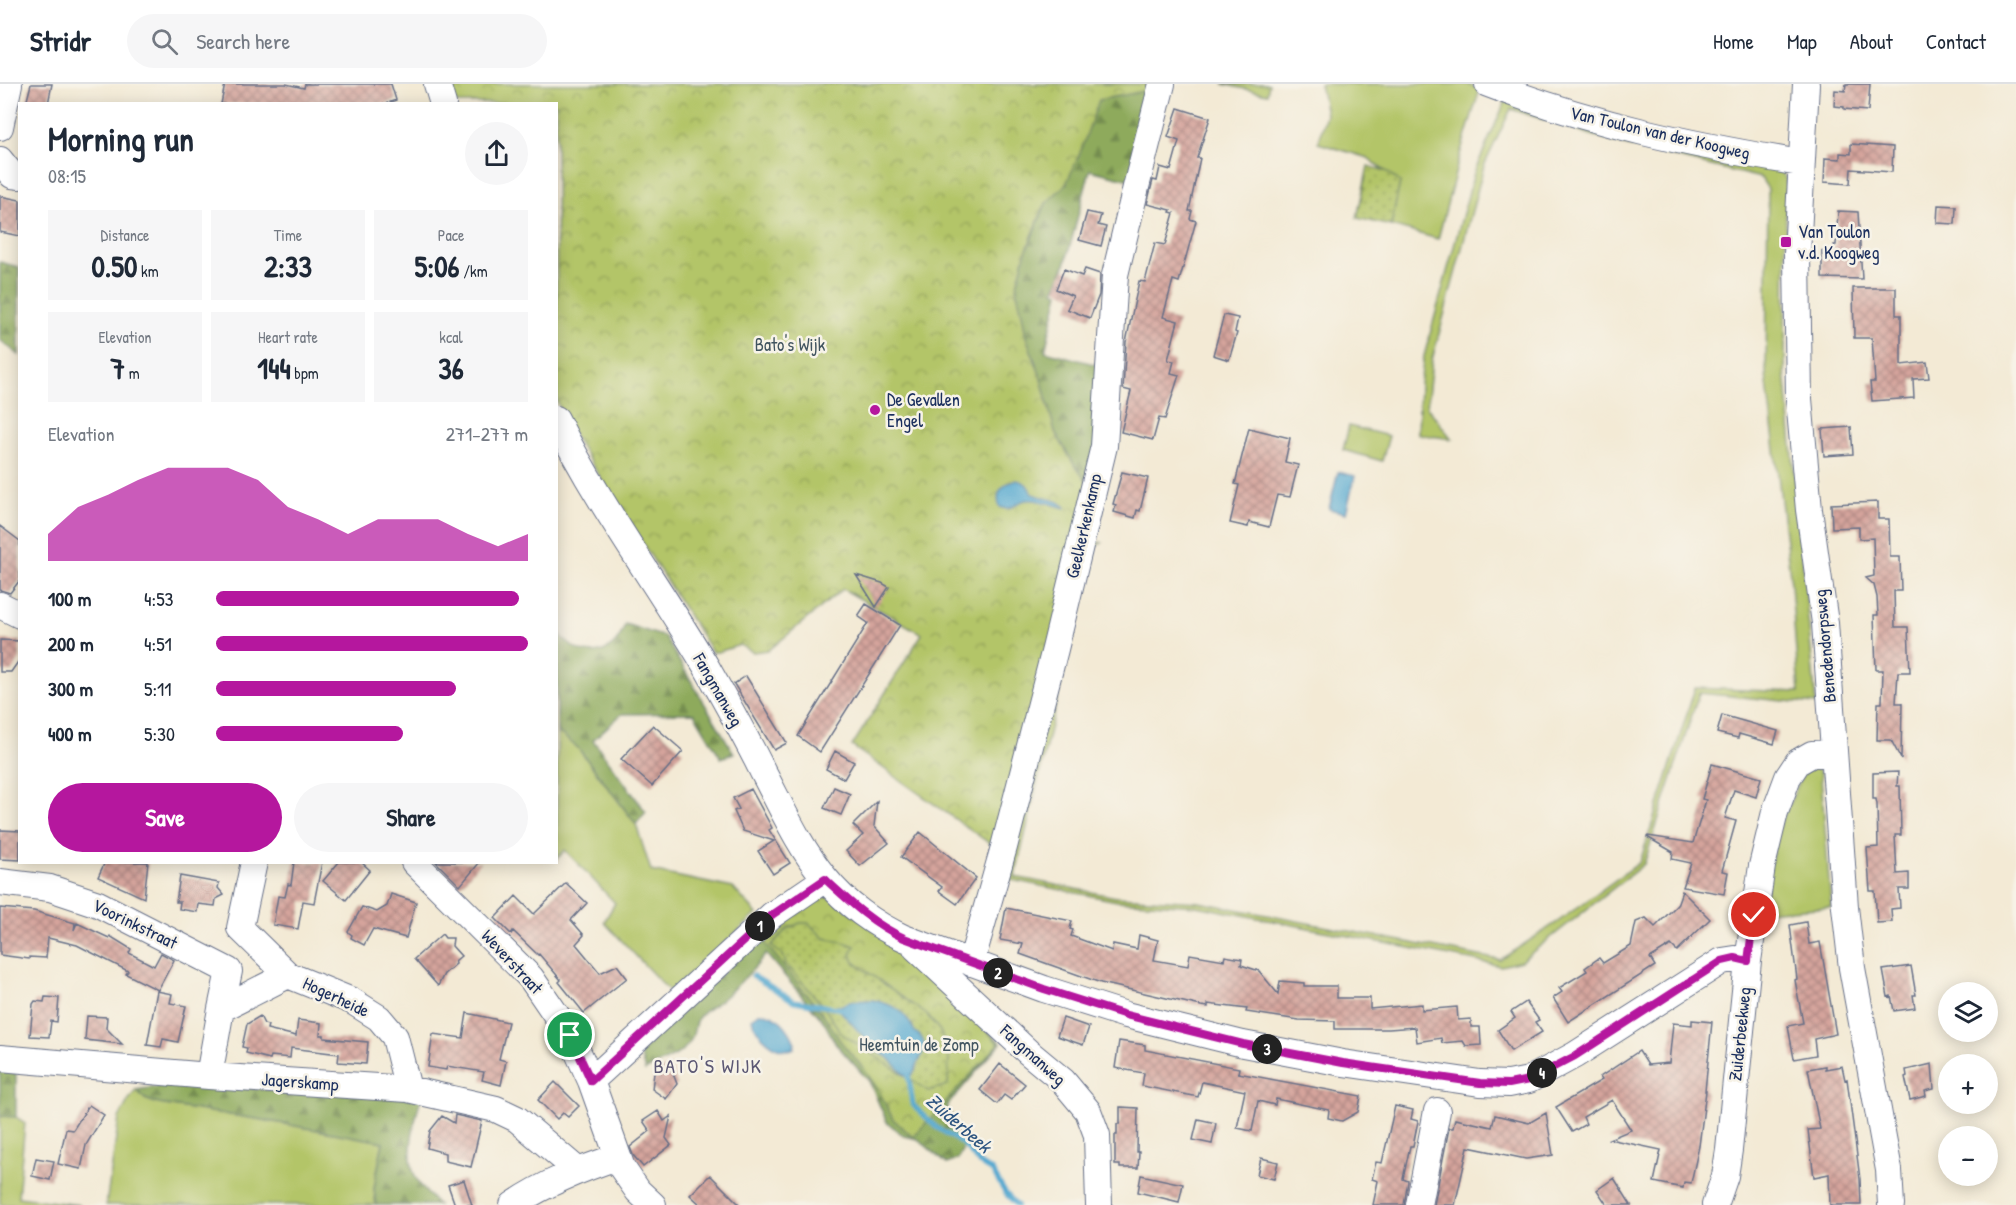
<!DOCTYPE html>
<meta charset="utf-8">
<style>
:root{--surface:#fff;--page:#f6f6f7;--text:#1f2937;--muted:#747a83;--line:#e0e1e3;--accent:#b5179e}
body{margin:0;font-family:"Patrick Hand",sans-serif;background:var(--page);color:var(--text);height:100vh;display:flex;flex-direction:column;font-size:22px;white-space:nowrap}
*{box-sizing:border-box;margin:0}
p{font-size:20px;color:var(--muted)}
.icon{flex:none;width:33px;height:33px;fill:none;stroke:currentColor;stroke-width:2;stroke-linecap:round;stroke-linejoin:round}
.map{position:relative;flex:1;overflow:hidden}
.details{position:absolute;left:18px;top:18px;width:540px;height:762px;display:flex;flex-direction:column;background:var(--surface);border-radius:0px;box-shadow:0 3px 15px #0003}
.details>*{flex:none}
.fabs{position:absolute;left:1938px;top:898px;display:grid;gap:12px}
.fabs a{display:grid;place-items:center;width:60px;height:60px;border-radius:50%;background:var(--surface);box-shadow:0 3px 15px #0003;font-size:30px}
.pin{position:absolute;display:grid;place-items:center;width:51px;height:51px;color:#fff;margin:-26px;border:3px solid #fff;border-radius:50%;box-shadow:0 2px 6px #0007}
.km{position:absolute;width:30px;height:30px;margin:-15px;border-radius:50%;background:#222;color:#fff;font-size:16px;line-height:30px;text-align:center}
.round{display:grid;place-items:center;flex:none;width:63px;height:63px;border-radius:32px;background:var(--page)}
.summary{display:flex;align-items:center;justify-content:space-between;height:102px;padding:0 30px}
h1{font-size:33px;font-weight:700;line-height:45px}
.metrics{display:grid;grid-template-columns:repeat(3,1fr);gap:9px;height:102px;padding:6px 30px}
.metrics div{display:grid;align-content:center;border-radius:0px;background:var(--page);text-align:center}
.metrics b{font-size:30px;font-weight:700}
.metrics small{font-size:16px;font-weight:400}
.metrics p{font-size:16px}
.chart{height:168px;padding:12px 30px}
.chart p{display:flex;justify-content:space-between}
.chart svg{width:100%;height:108px;margin-top:6px;fill:var(--accent);opacity:.7}
.primary-button{display:flex;gap:12px;margin-top:auto;padding:12px 30px}
.primary-button a{flex:1;height:69px;border-radius:36px;background:var(--accent);color:#fff;font-size:24px;font-weight:700;line-height:69px;text-align:center}
.primary-button a+a{background:var(--page);color:var(--text)}
ul{padding:0 30px;list-style:none;font-size:20px}
li{display:grid;grid-template-columns:96px 72px 1fr;align-items:center;height:45px}
li i{height:15px;border-radius:8px;background:var(--accent)}
header{display:flex;align-items:center;gap:36px;box-sizing:border-box;height:84px;padding:0 30px;background:var(--surface);border-bottom:2px solid var(--line)}
header strong{font-size:28px}
nav{display:flex;gap:33px;margin-inline-start:auto;font-size:21px}
.search{width:420px;height:54px;background:var(--page);display:flex;align-items:center;gap:15px;box-sizing:border-box;padding:0 21px;border-radius:33px;color:var(--muted);font-size:22px}
.map>svg:first-child{display:block}
.grass{fill:#b3c568;stroke:#677a63;stroke-width:1.5}
.forest{fill:url(#forest-firs);stroke:#546c5d;stroke-width:1.5}
.park{fill:url(#park-crowns);stroke:#677a63;stroke-width:1.5}
.garden{fill:url(#garden-dots);stroke:#677a63;stroke-width:1.5;fill-rule:evenodd}
.water{fill:#54a9d0;stroke:#386c97;stroke-width:1.5}
.lines{fill:none;stroke-linecap:round;stroke-linejoin:round}
.stream{stroke:#54a9d0;stroke-width:5}
.building{fill:url(#building-cross-hatch)}
.minor-casing{stroke:#677088;stroke-width:28}
.minor{stroke:#fff;stroke-width:26}
.route-casing{stroke:#fff;stroke-width:12}
.route{stroke:#b5179e;stroke-width:8}
.poi-dot{fill:#b5179e;stroke:#f7f3e8;stroke-width:2}
.labels{text-anchor:middle;stroke-width:5;stroke-linejoin:round;paint-order:stroke}
.street-label{font-size:18px;fill:#1b2f5e;stroke:#f7f3e8}
.poi-label{font-size:18px;fill:#1b2f5e;stroke:#f7f3e8;text-anchor:start}
.park-label{font-size:18px;fill:#415460;stroke:#f7f3e8}
.neighbourhood-label{font-size:20px;letter-spacing:1.5px;fill:#5c5874;stroke:#f7f3e8}
.water-label{font-size:20px;font-style:italic;fill:#2c5480;stroke:#f7f3e8}
</style>
<header>
<strong>Stridr</strong>
<div class="search"><svg class="icon" aria-label="search" viewBox="0 0 24 24"><circle cx="10" cy="10" r="6"/><path d="M15 15l6 6"/></svg>Search here</div>
<nav><a>Home</a><a>Map</a><a>About</a><a>Contact</a></nav>
</header>
<div class="map">
<svg width="2016" height="1121" viewBox="0 0 2016 1121">
<defs>
<pattern id="forest-firs" width="22" height="20" patternUnits="userSpaceOnUse" patternTransform="scale(1.5)"><rect width="22" height="20" fill="#8eaa5c"/><path d="M5 1l3.5 6h-7zM16 11l3.5 6h-7z" fill="#738b4f"/></pattern>
<pattern id="park-crowns" width="20" height="18" patternUnits="userSpaceOnUse" patternTransform="scale(1.5)"><rect width="20" height="18" fill="#b3c568"/><path d="M2 6a3 3 0 1 1 6 0M12 15a3 3 0 1 1 6 0" fill="none" stroke="#91a059"/></pattern>
<pattern id="garden-dots" width="8" height="8" patternUnits="userSpaceOnUse" patternTransform="scale(1.5)"><rect width="8" height="8" fill="#b3c568"/><path d="M2 2h.1M6 6h.1" fill="none" stroke="#91a059" stroke-width="1.8" stroke-linecap="round"/></pattern>
<pattern id="building-cross-hatch" width="8" height="8" patternUnits="userSpaceOnUse" patternTransform="scale(1.5)"><rect width="8" height="8" fill="#d5a49c"/><path d="M0 0l8 8M0 8l8-8" fill="none" stroke="#ac8682"/></pattern>
</defs>
<rect width="100%" height="100%" fill="#f7f3e8"/>
<filter id="ink" filterUnits="userSpaceOnUse"><feTurbulence type="fractalNoise" baseFrequency=".0167" numOctaves="2"/><feDisplacementMap in="SourceGraphic" scale="12" xChannelSelector="R" yChannelSelector="G"/><feConvolveMatrix kernelMatrix="1 2 1 2 8 2 1 2 1" color-interpolation-filters="sRGB"/></filter>
<filter id="wash" filterUnits="userSpaceOnUse"><feTurbulence type="fractalNoise" baseFrequency=".008" numOctaves="4" result="noise"/><feDisplacementMap in="SourceGraphic" scale="24" xChannelSelector="R" yChannelSelector="G"/><feGaussianBlur stdDeviation="1.35" result="paint"/><feColorMatrix in="noise" values="0 0 0 0 0 0 0 0 0 0 0 0 0 0 0 0 0 1.4 0 .05"/><feComposite in="paint" operator="in"/></filter>
<g filter="url(#wash)">
<rect width="100%" height="100%" fill="#f3ead5"/>
<path class="grass" d="M1223 0H1269L1267 10Z
M1320 0H1467L1480 5 1461 67 1438 155 1391 142 1399 98 1368 74 1318 59 1326 30Z
M1506 16 1781 87 1786 95 1785 287 1816 620 1699 609 1644 780 1521 877 1501 882 1197 822 1117 817 1006 795 1091 456 1102 459 1097 461 1085 498 1015 793 1116 813 1199 818 1500 876 1556 839 1640 778 1695 604 1799 608 1791 500 1766 291 1768 105 1761 94 1613 58 1511 25 1484 82 1432 276 1427 323 1452 355 1418 350 1420 300 1424 272 1474 89Z
M1349 342 1389 352 1382 377 1343 366Z
M557 647 578 664 636 740 651 787 733 804 757 830 670 908 604 838 615 819 565 766 557 775Z
M1814 683 1819 687 1821 692 1831 823 1761 828 1778 744 1804 688Z
M136 1006 145 1015 159 1020 263 1036 383 1058 374 1104 376 1121H106L119 1034 128 1017Z
M0 1032 16 1033 25 1039 18 1113 80 1121H0Z"/>
<path class="forest" d="M1101 0H1156L1134 97 1090 86 1064 185 1054 207 1059 209 1045 267 1105 283 1091 403 1073 379 1055 348 1040 291 1026 253 1022 230 1016 205 1025 170 1046 119 1066 100Z
M0 178 19 183V271L0 256Z
M625 540 665 553 734 669 721 674 694 629 622 630 593 656 646 728 636 740 578 664 557 647V545C575 577 614 578 625 540Z
M825 812 898 865 915 874 1001 959 946 1023 967 1056 958 1075 947 1080 918 1055 904 1052 887 1038 869 997 836 960 824 938 766 870C753 887 736 903 720 917 715 921 709 923 705 927 691 939 697 944 691 956 682 973 660 977 645 987L640 969 748 864 817 814Z
M0 987 16 989V1033L0 1032Z
M172 1000 421 1014C415 1035 405 1071 415 1092 420 1103 430 1112 438 1121H376L374 1104 383 1058 263 1036 159 1020 145 1015 136 1006Z"/>
<path class="park" d="M445 0H1156L1155 5 1099 16 1080 69 1066 100 1046 119 1042 127 1025 170 1016 204 1022 230 1026 253 1040 291 1055 348 1073 379 1091 403 999 766 852 662 922 550 843 505 769 566 753 568 740 561 718 568H712L568 343 557 318 556 20 452 19Z
M824 813 832 814 899 865 976 935 999 960 913 1053 893 1035 879 1007 864 985 841 958 826 934 760 853 810 820Z"/>
<path class="garden" d="M1368 82 1386 87 1400 98 1391 142 1357 134Z
M800 839H808L824 854 843 858 855 862 851 871 854 878 927 931 940 947 949 970 948 1001 928 1007 841 949 824 923 786 880 783 871 771 862 787 845ZM912 940 914 948 920 952C919 966 921 987 908 994L889 974 875 966Z"/>
<path class="water" d="M1338 388 1355 392 1346 429 1329 425Z
M1016 396C1026 398 1028 401 1032 410L1059 418 1066 423 1065 424C1054 421 1037 414 1026 416 1015 418 1012 428 1000 423 994 409 1003 400 1016 396Z
M873 916C896 922 902 924 914 946 917 953 915 946 920 952 928 961 923 970 918 979 915 986 915 990 908 994L889 974 875 966 837 923 852 917Z
M759 929C777 928 789 944 795 959L794 964C778 972 754 949 752 934Z"/>
<g class="lines">
<path class="stream" d="M753 892 794 917 842 925
M908 989 913 1021 936 1043 963 1060 979 1079 992 1087 1006 1110 1017 1121"/>
</g>
<g id="blocks">
<path class="building" d="M31 0H52L48 20H26Z
M225 0H286L304 4 305 0H391L396 16 385 20H221Z
M1846 0H1870L1868 27 1844 25V23L1834 22 1835 6 1845 7Z
M1178 24 1210 34 1197 74H1200L1189 127H1192L1190 135 1196 137 1179 198 1173 196 1163 233 1178 237 1168 276 1174 277 1171 289 1179 291 1165 335 1159 334 1153 356 1121 348 1131 307 1123 305 1126 258 1139 197 1145 198 1155 159 1165 161 1174 129 1170 128 1171 126 1147 120 1153 96 1157 97 1160 83 1171 86 1179 57 1168 53Z
M1851 60 1893 63 1892 88 1851 85 1850 100 1824 98 1825 74 1840 75V69L1851 70Z
M0 112 20 116V152L0 148Z
M1938 121 1956 122 1955 140 1937 139Z
M1838 127 1858 128 1862 195 1822 194V167L1834 168V161H1836Z
M1087 128 1101 131 1098 141 1106 143 1101 162 1079 156Z
M1064 185 1082 192 1085 185 1100 190 1099 211 1090 234 1067 225 1073 212 1056 205Z
M1853 204H1896V231H1901V281L1927 278 1929 294 1913 295 1914 314 1872 317 1870 298H1875L1872 254H1854Z
M1224 231 1238 234 1235 248 1237 249 1229 276 1213 271Z
M1851 343 1853 370 1824 372 1822 345Z
M1249 344 1290 354 1285 378 1298 381 1290 413 1277 411 1269 443 1249 438 1248 443 1230 439 1239 401 1235 400Z
M1122 388 1148 394 1140 427 1137 426 1135 434 1114 428 1116 421 1113 420Z
M1878 418V435H1889L1890 473H1900L1901 507H1894L1895 543H1908L1910 588H1898L1896 619H1902L1901 675 1891 656H1877L1878 619H1882L1883 586H1876L1874 531H1878L1877 513 1874 501 1866 494 1874 492 1873 454 1859 455V443L1832 444 1831 420Z
M0 442 20 457V496L10 509 0 506Z
M856 491 882 499 889 503 876 523Z
M866 520 900 541 820 668 798 652 868 539 858 532Z
M0 556 20 557V575L11 588H0Z
M746 592 787 659 774 666 734 600Z
M1722 631 1778 647 1774 660 1739 650 1738 654 1717 649Z
M653 641 683 667 652 702 621 675Z
M835 667 854 678 844 695 826 685Z
M1712 680 1761 694 1756 713 1734 706 1725 734 1736 737 1722 787 1728 788 1724 810 1683 803 1691 779 1672 775 1673 768 1647 753 1648 752 1693 759 1706 716 1702 715Z
M1898 688 1897 702H1900L1901 751H1895L1897 790 1909 789V805H1899L1900 824 1891 825 1892 838 1877 839 1875 807H1870L1867 764 1878 763 1877 720 1876 715H1873V689Z
M834 703 850 710 841 731 824 724Z
M751 705 772 744 769 746 790 779 773 790 758 767 774 757 743 747 734 727 739 725 733 714Z
M877 717 874 742 889 759 860 782 846 767 863 751 853 741Z
M0 746 20 747V776L0 775Z
M920 748 976 794 957 820 939 807 942 803 901 773Z
M105 778H148L144 814 98 793Z
M294 778H322L314 819 303 817 298 845 273 841 278 812 285 813 288 800 291 801Z
M339 778H361L370 786 346 816 323 797Z
M436 778H480L460 802Z
M180 792 219 799 218 804 224 811 216 815 215 822 198 820 197 828 179 825 180 818H176Z
M566 799 587 819 571 836 584 851 576 860 600 889 617 881 627 894 584 929 559 898 561 896 539 870 538 871 513 847 511 850 495 834 516 812 534 830Z
M1682 807 1710 835 1677 867 1671 861 1650 874 1655 882 1568 938 1553 914 1562 908 1559 904 1587 887 1585 884 1599 874 1603 879 1631 862 1636 838 1646 834 1655 843 1677 821Z
M391 810 416 818 406 854 373 845 364 861 351 854 352 851 348 848 362 823 377 828 387 822Z
M0 824 34 827 75 839 74 846 77 839 109 854 110 852 131 865 129 869 154 882 161 869 174 876 158 906 126 890 128 887 77 861 48 854 46 874 29 873V875L0 871Z
M1006 824 1072 837 1070 845 1073 846 1071 852 1112 867 1113 860 1137 865 1139 851 1158 856 1154 876 1188 882 1190 870 1224 876 1225 872 1242 875 1241 881 1259 887 1278 910 1280 897 1304 899V902H1337V914H1370V925L1422 920V926L1457 923 1458 936 1471 935V943H1480L1481 961 1466 962 1463 957 1442 959 1441 954 1417 958 1415 943 1389 945H1335V937L1299 936 1246 928 1247 925 1208 920V923L1201 922 1101 899 1020 870 1023 860 1000 856Z
M1806 838 1809 860 1820 858 1836 950 1814 955 1816 971 1794 975 1788 942 1803 939 1795 896 1797 895 1790 841Z
M442 850 445 854H453L452 862 461 872 455 877 456 880 444 890 438 902 414 875Z
M1911 882 1916 911H1913L1915 924 1894 927 1891 912 1888 913 1883 886Z
M157 907 172 910 170 919 186 922 178 958 163 955 161 963 147 961Z
M45 913 59 914 57 938 51 937 49 953 30 952 33 920 35 917 44 918Z
M1526 918 1539 936 1535 938 1542 948 1511 967 1498 946 1515 934 1511 928Z
M467 929 508 938 499 975 506 977 501 1001 482 996 484 988 447 982 446 986 428 983 433 950 463 954Z
M87 932 107 933 106 944 122 960 85 956Z
M260 932 264 940 268 941 267 945 296 952 298 936 321 939 320 951H324V954L368 958 366 980 338 978 339 970 291 964 290 974 271 972 270 975 246 969 247 964 242 963 247 940Z
M1063 934 1089 943 1083 961 1057 952Z
M1692 936 1712 938 1705 1007H1706L1699 1062 1691 1099 1684 1098 1683 1104 1654 1098 1661 1066 1609 1055 1631 1046 1612 1016 1583 1033 1586 1040 1572 1048 1556 1023 1602 996 1600 993 1639 967 1648 981 1669 979 1673 939 1692 941Z
M1119 957 1145 961V966L1239 984 1238 989 1361 1012 1358 1028 1342 1037 1328 1034 1329 1026 1276 1015 1275 1021 1258 1017 1252 1047 1237 1044 1245 1007 1202 998 1198 1013 1142 1002 1144 989 1115 984Z
M1000 980 1025 1000 1011 1016 1004 1011 997 1020 980 1006Z
M1932 980 1934 1005 1925 1007 1926 1012 1910 1016 1905 993 1907 992 1906 986Z
M670 982 677 1000 666 1015 652 1005 654 989Z
M1825 982V985L1842 982 1845 996 1847 995 1860 1095 1861 1121H1830L1829 1090 1814 1093 1808 1046 1820 1045 1808 985Z
M555 998 579 1022 568 1033 563 1029 557 1035 538 1016Z
M89 1021 104 1031 86 1061 81 1085 58 1080 66 1045 73 1046Z
M1395 1022 1413 1026 1411 1035 1418 1037 1413 1062H1410L1403 1095 1408 1097 1404 1121H1373L1378 1097 1372 1095 1376 1078 1382 1079Z
M1120 1023 1138 1024 1137 1068H1139L1138 1084H1120V1081H1115V1051H1117V1040H1120Z
M658 1027 664 1037 671 1032 666 1054 671 1061 643 1083 633 1071 630 1063 650 1047 643 1037Z
M1546 1029 1553 1071 1526 1075 1468 1063 1455 1121H1434L1449 1044H1453L1455 1035 1492 1043 1495 1031 1529 1039Z
M455 1031 482 1037 471 1083 445 1077V1069L427 1064 430 1047 442 1032 454 1039Z
M1198 1035 1216 1039 1212 1060 1193 1056Z
M36 1074 54 1077 50 1096 32 1092Z
M1261 1074 1278 1078 1274 1095 1257 1091Z
M710 1091 740 1121H701L690 1111Z
M1141 1091 1183 1100 1179 1118 1138 1108Z
M1614 1094 1631 1121H1607L1597 1106Z
M464 1096 472 1121H455L448 1101Z"/>
</g>
</g>
<g filter="url(#ink)">
<use href="#blocks" fill-opacity="0" stroke="#677088" stroke-width="1.5"/>
<g class="lines">
<g class="minor-casing">
<path id="minor" d="M437 0 443 20
M1488 0C1591 40 1692 61 1800 79
M1806 0 1797 170 1799 315 1809 426 1825 539 1845 823 1852 884 1889 1086 1891 1121
M0 43 9 0
M0 76 12 91 20 92
M556 335C599 422 658 501 707 584 726 618 746 653 763 688 782 724 799 763 825 794 845 819 875 841 904 854L1044 905 1126 931 1243 960 1343 979 1480 999 1509 1000 1529 996 1575 971 1722 877 1735 875 1748 877
M0 521 20 531
M254 778 240 844 288 891 352 917 379 934 395 953 408 1005
M414 778 531 894 570 951 591 997 622 1084 638 1107 653 1121
M0 798 50 804 98 820 229 887 221 925
M916 864 1028 968 1063 997 1088 1027 1097 1051 1099 1121
M971 879 1004 763 1055 565 1104 362 1115 191 1137 99 1162 0
M0 974 209 992 408 1005 496 1025 517 1035 577 1086
M209 992 221 925 288 891
M591 997 772 831 825 795
M513 1121C545 1099 581 1085 617 1073
M1419 1121 1437 1027
M1715 1121 1725 1092 1729 1066 1748 877 1762 782 1775 728 1788 693 1798 678 1812 670 1834 669"/>
</g>
<use href="#minor" class="minor"/>
</g>
</g>
<g class="lines" filter="url(#ink)">
<g class="route-casing">
<path id="route" d="M570 951 591 997 772 831 825 795C850 818 873 840 904 854L1044 905 1126 931 1243 960 1343 979 1480 999 1509 1000 1529 996 1575 972 1722 877 1735 874 1748 877 1754 831"/>
</g>
<use href="#route" class="route"/>
</g>
<g class="poi-dot">
<rect x="1780" y="152" width="12" height="12" rx="3"/>
<circle cx="875" cy="326" r="6"/>
</g>
<g class="labels">
<g class="street-label">
<text transform="translate(1660 49) rotate(13)" y="6">Van Toulon van der Koogweg</text>
<text transform="translate(1084 442) rotate(-77)" y="6">Geelkerkenkamp</text>
<text transform="translate(1825 562) rotate(-95)" y="6">Benedendorpsweg</text>
<text transform="translate(718 606) rotate(60)" y="6">Fangmanweg</text>
<text transform="translate(135 840) rotate(26)" y="6">Voorinkstraat</text>
<text transform="translate(512 878) rotate(47)" y="6">Weverstraat</text>
<text transform="translate(336 913) rotate(25)" y="6">Hogerheide</text>
<text transform="translate(1740 950) rotate(-84)" y="6">Zuiderbeekweg</text>
<text transform="translate(1033 971) rotate(42)" y="6">Fangmanweg</text>
<text transform="translate(300 998) rotate(4)" y="6">Jagerskamp</text>
</g>
<g class="poi-label">
<text x="1798" y="154">Van Toulon<tspan x="1798" dy="21">v.d. Koogweg</tspan></text>
<text x="887" y="322">De Gevallen<tspan x="887" dy="21">Engel</tspan></text>
</g>
<g class="park-label">
<text x="790" y="267">Bato's Wijk</text>
<text x="919" y="967">Heemtuin de Zomp</text>
</g>
<g class="neighbourhood-label">
<text x="708" y="989">BATO'S WIJK</text>
</g>
<g class="water-label">
<text transform="translate(959 1039) rotate(41)" y="7">Zuiderbeek</text>
</g>
</g>
</svg>
<div class="fabs">
<a><svg class="icon" aria-label="layers" viewBox="0 0 24 24"><path d="M12 4l9 5-9 5-9-5zM3 14l9 5 9-5"/></svg></a>
<a>+</a>
<a>−</a>
</div>
<div class="pin" style="left:570px;top:951px;background:#1e9e55"><svg class="icon" aria-label="arrive" viewBox="0 0 24 24"><path d="M6 21V4h12l-3 4 3 4H6"/></svg></div>
<div class="pin" style="left:1754px;top:831px;background:#d93025"><svg class="icon" aria-label="check" viewBox="0 0 24 24"><path d="M5 12l5 5 9-10"/></svg></div>
<b class="km" style="left:760px;top:842px">1</b>
<b class="km" style="left:998px;top:889px">2</b>
<b class="km" style="left:1267px;top:965px">3</b>
<b class="km" style="left:1542px;top:989px">4</b>
<section class="details">
<div class="summary"><div><h1>Morning run</h1><p>08:15</p></div><a class="round"><svg class="icon" aria-label="share" viewBox="0 0 24 24"><path d="M12 15V3M7 8l5-5 5 5M5 13v7h14v-7"/></svg></a></div>
<div class="metrics">
<div><p>Distance</p><b>0.50<small> km</small></b></div>
<div><p>Time</p><b>2:33</b></div>
<div><p>Pace</p><b>5:06<small> /km</small></b></div>
</div>
<div class="metrics">
<div><p>Elevation</p><b>7<small> m</small></b></div>
<div><p>Heart rate</p><b>144<small> bpm</small></b></div>
<div><p>kcal</p><b>36</b></div>
</div>
<div class="chart"><p><span>Elevation</span>271–277 m</p>
<svg viewBox="0 0 160 44" preserveAspectRatio="none"><path d="M0 44V33L10 22L20 17L30 11L40 6L50 6L60 6L70 11L80 22L90 27L100 33L110 27L120 27L130 27L140 33L150 38L160 33V44z"/></svg>
</div>
<ul>
<li><b>100 m</b>4:53<i style="width:97%"></i></li>
<li><b>200 m</b>4:51<i style="width:100%"></i></li>
<li><b>300 m</b>5:11<i style="width:77%"></i></li>
<li><b>400 m</b>5:30<i style="width:60%"></i></li>
</ul>
<div class="primary-button"><a>Save</a><a>Share</a></div>
</section>
</div>
